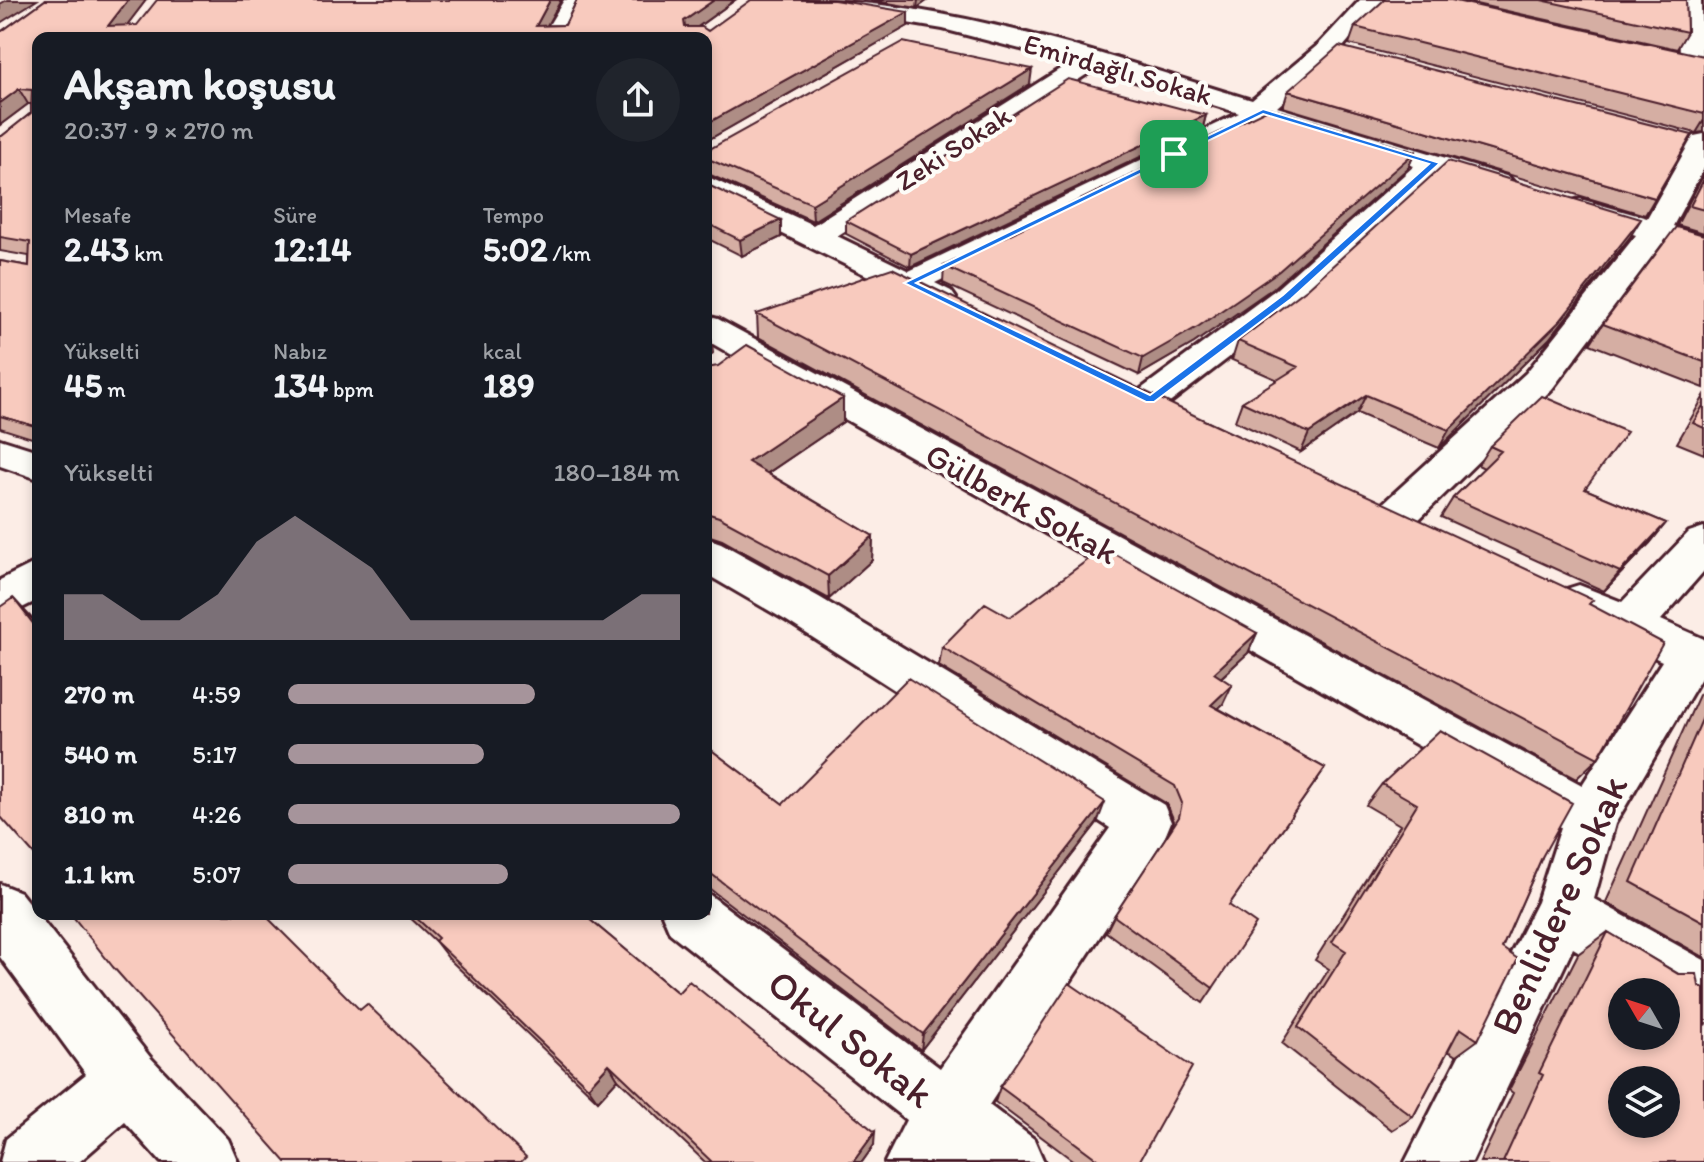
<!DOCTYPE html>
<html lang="tr">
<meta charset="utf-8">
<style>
:root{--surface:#171b24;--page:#20242c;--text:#f1f3f6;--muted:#9ea1a6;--accent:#a6949b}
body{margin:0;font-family:Itim,sans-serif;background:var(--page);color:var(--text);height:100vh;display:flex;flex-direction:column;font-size:30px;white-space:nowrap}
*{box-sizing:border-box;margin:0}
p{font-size:26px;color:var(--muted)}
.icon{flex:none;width:44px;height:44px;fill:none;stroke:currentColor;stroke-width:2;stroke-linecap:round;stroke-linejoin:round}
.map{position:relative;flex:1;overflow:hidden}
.sheet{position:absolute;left:32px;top:32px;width:680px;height:888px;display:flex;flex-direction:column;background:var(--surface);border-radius:16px;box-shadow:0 4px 12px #0003}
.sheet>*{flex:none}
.needle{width:52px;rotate:309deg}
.controls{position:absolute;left:1608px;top:978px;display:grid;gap:16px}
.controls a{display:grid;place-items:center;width:72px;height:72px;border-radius:50%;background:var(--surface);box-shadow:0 4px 12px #0003;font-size:40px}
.pin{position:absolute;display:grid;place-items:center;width:68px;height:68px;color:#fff;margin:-34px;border-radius:16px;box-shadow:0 4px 12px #0006}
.round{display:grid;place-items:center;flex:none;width:84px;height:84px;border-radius:42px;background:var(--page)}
.overview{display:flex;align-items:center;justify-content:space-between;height:136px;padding:0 32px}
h1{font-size:44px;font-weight:800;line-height:60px}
.stats{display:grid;grid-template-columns:repeat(3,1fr);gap:12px;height:136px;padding:8px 32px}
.stats div{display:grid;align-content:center}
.stats b{font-size:34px;font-weight:800}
.stats small{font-size:22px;font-weight:400}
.stats p{font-size:22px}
.chart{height:224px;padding:16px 32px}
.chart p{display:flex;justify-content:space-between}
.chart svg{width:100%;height:144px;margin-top:8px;fill:var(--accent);opacity:.7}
ul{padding:0 32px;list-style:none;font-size:26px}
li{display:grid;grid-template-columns:128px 96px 1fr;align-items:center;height:60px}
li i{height:20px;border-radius:10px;background:var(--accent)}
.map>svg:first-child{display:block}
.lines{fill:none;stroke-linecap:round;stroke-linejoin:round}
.street-casing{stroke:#4a1f2b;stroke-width:6}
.street{fill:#fdfcf7;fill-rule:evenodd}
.wall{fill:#d5aea3;stroke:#4a1f2b;stroke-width:2}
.shaded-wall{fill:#ae8d85;stroke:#4a1f2b;stroke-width:2}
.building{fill:#f8cabe;stroke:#4a1f2b;stroke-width:2;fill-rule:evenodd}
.route{fill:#1a73e8;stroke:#fff;stroke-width:2;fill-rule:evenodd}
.labels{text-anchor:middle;stroke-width:8;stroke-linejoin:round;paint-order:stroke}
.far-street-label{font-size:28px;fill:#4a1f2b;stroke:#fdfcf7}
.street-label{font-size:34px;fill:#4a1f2b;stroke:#fdfcf7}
.near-street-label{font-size:40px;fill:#4a1f2b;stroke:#fdfcf7}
</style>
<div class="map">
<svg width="1704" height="1162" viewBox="0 0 1704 1162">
<rect width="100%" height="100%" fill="#fcede6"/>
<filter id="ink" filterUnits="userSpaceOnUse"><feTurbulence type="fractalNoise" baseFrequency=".0125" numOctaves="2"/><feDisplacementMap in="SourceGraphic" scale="16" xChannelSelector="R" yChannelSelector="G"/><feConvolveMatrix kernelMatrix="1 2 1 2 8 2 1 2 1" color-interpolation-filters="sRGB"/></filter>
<g filter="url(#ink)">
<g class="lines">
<g class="street-casing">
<path id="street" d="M564 0H586L565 38H541Z
M799 0C953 0 1106 56 1252 100L1319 44 1360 0H1383L1337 54 1277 107 1509 177 1514 183 1509 189 1499 192 1440 174 1299 304 1163 408 1150 412 1137 408 1131 400 1137 392 1275 290 1414 166 1266 121 935 283 951 291 956 298 951 305 939 308 927 305 706 196V176L813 225 1071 62 943 29 810 7ZM1095 69 1239 113 909 271 837 236Z
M1679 0H1701L1702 68 1693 71 1680 63Z
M1704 134V168L1673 226 1704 236V256L1662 243 1552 389 1410 528 1395 532 1380 528 1374 517 1380 506 1526 373 1636 235 1569 214 1565 208 1569 202 1580 199 1647 218 1690 142 1694 136Z
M706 316 718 319 1582 785 1662 661 1563 614 1557 602 1563 590 1579 585 1622 602 1689 532 1704 527V571L1661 620 1704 639V679L1701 678 1615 824 1594 899 1704 960V1023L1666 1004V992H1646L1573 948 1472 1162H1405L1537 902 1561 827 706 340Z
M0 439 38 451V479L0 466Z
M706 538 721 543 819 597 1164 805 1171 822 1164 839 989 1105 1034 1139 1044 1162H885L906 1120 670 933 662 914H706V893L710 895 940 1068 1110 828 787 621 706 574Z
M38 561V600L0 619V580Z
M0 884 20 892 150 1057 228 1139 238 1162H161L125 1122 79 1162H0L6 1139 86 1074 0 957Z"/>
</g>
<use href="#street" class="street"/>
</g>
<path class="wall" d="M45 0H146L126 26 565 25 577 0H735L698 27 708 31 908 12V26L706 141V38H38V440L0 428V261L29 266V256L0 251V136H2L31 113V104H28L0 125 2 31Z
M870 0H928L917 8Z
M1458 0H1686L1687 32 1677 49Z
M1355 27 1704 56V132L1696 133 1349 44Z
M1030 84 813 221 706 173V151Z
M1288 91 1655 198 1645 215 1283 107Z
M1206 115 1203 127 910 267 846 234V221Z
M1415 152 1408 168 1273 288 1194 343 1139 375 943 283 944 266Z
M1704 174V233L1677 225Z
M706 184 781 237 742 256 706 238Z
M1704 235V388L1590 344 1603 324Z
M1630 237 1549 339 1439 448 1357 413 1301 452 1235 421 1242 402 1278 380 1232 360 1238 341Z
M757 314 1206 421 1589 604 1598 758 1576 779 758 337Z
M706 368 843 398V422L768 473 873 536 872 560 829 599 722 540 707 535 706 537Z
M1704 396V454L1677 443Z
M1490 446 1585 489 1666 523 1650 543 1604 591 1441 517 1453 498 1484 468 1478 465Z
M1010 617 1257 633 1248 653 1221 678 1223 704 1218 708 1325 768 1229 905 1213 988 1203 1003 1106 932 1114 916 1172 828 1174 821 1167 804 939 666 942 647Z
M1704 690V957L1606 902 1699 695Z
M706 746 783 804 1097 823 921 1050 706 886Z
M1382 784 1542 857 1502 948 1478 1040 1456 1056 1448 1051 1413 1117 1392 1130 1282 1043 1329 969 1315 960 1400 825 1366 805Z
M406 914H583L678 993 874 1145 862 1162H705L618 1079 598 1101 449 959 435 941Z
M1608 932 1699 986 1704 1162H1480L1513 1093 1509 1090 1578 954Z
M1000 1087 1139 1162H1075L995 1102Z"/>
<path class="shaded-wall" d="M7 0H37L0 23V4Z
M128 0H146L117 38 108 26Z
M550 0H561L540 38 536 26Z
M714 0H735L685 36 684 21Z
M918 0H928L917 8Z
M908 12V26L706 141V124Z
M1032 69 1030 84 813 221 812 204Z
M19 89 28 104 0 125V103Z
M1206 115 1203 127 910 267 911 254Z
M1704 120V132L1696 133Z
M1415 152 1408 168 1273 288 1194 343 1139 375 1143 358Z
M1641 219 1630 237 1549 339 1439 448 1449 430Z
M781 220V237L742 256 740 240Z
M710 329 713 353 706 359V333Z
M1366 395 1357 413 1301 452 1309 433Z
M843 398V422L750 485 748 462Z
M1666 523 1650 543 1604 591 1620 572Z
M873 536 872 560 829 599 828 576Z
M13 598 38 625V630Z
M1257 633 1248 653 1205 692 1214 673Z
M1232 685 1223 704 1203 723 1211 705Z
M1105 802 1097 823 921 1050 923 1034Z
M609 1064 618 1079 598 1101 588 1087Z
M875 1132 874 1145 862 1162H853Z"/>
<path class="building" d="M45 0H128L108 26 137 25 157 0H550L536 26 565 25 577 0H714L684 21 685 27H702L708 31 751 0H834L908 12 706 124V38H38V427L0 416V261L29 266 30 242 0 237V136H2L31 113 32 90 19 89 0 103V31H2Z
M1384 0H1451L1704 56V114L1355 27Z
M1541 0H1686L1687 32Z
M903 42 1032 69 812 204 706 158V151Z
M1339 46 1692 135 1655 198 1288 91Z
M1068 79 1206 115 911 254 846 221Z
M1270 108 1415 152 1279 271 1199 326 1143 358 944 266Z
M1448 161 1641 219 1560 321 1449 430 1366 395 1309 433 1242 402 1298 367 1238 341 1308 288Z
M1704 179V210L1690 206Z
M706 184 781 220 740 240 706 223Z
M1676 227 1704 235V362L1603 324Z
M892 268 1206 421 1593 600 1589 604 1663 643 1598 758 757 314Z
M747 345 843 398 748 462 873 536 828 576 719 517 706 513V368L718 366Z
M1542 396 1627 432 1585 489 1666 523 1620 572 1453 498 1501 451 1490 446Z
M1704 404V428L1693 423Z
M1104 548 1257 633 1214 673 1232 685 1211 705 1325 768 1229 905 1256 924 1213 988 1114 916 1179 817 1182 803 1175 786 942 647 985 603 1010 617Z
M13 598 38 630V859L0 816V607Z
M908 678 1105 802 923 1034 706 870V746L783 804Z
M1704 715V922L1631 882Z
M1440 730 1572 803 1542 857 1502 948 1518 959 1478 1040 1460 1028 1413 1117 1298 1027 1346 951 1332 942 1417 804 1382 784Z
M71 914H264L360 1010 367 1004 526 1157 521 1162H286L113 967Z
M412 914H583L678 993 689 981 875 1132 853 1162H712L609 1064 588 1087 435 941 438 938Z
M1608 932 1678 974H1697L1699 986 1704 988V1162H1503L1543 1075 1539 1073ZM1622 992H1666V1036H1622ZM1622 1080H1666V1124H1622Z
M1069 983 1192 1067 1139 1162H1101L1000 1087Z"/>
</g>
<path class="route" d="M1263 109 1440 163 1291 299 1154 402H1146L904 283ZM1263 114 1429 164 1283 295 1150 395 916 283Z"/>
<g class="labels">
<g class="far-street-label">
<text transform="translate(1118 69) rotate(16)" y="10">Emirdağlı Sokak</text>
<text transform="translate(953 148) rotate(-33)" y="10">Zeki Sokak</text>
</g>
<g class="street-label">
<text transform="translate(1022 503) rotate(29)" y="12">Gülberk Sokak</text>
</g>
<g class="near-street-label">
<text transform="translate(1559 905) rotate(-66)" y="14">Benlidere Sokak</text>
<text transform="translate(851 1038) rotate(38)" y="14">Okul Sokak</text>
</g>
</g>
</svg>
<div class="controls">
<a><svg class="needle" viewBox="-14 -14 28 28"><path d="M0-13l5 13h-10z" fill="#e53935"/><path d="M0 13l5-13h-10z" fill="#9ea1a6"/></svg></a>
<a><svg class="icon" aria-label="layers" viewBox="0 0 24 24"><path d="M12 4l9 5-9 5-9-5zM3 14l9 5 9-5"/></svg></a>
</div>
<div class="pin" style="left:1174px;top:154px;background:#1e9e55"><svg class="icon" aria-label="arrive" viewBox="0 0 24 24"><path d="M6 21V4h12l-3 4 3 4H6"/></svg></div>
<section class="sheet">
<div class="overview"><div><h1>Akşam koşusu</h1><p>20:37 · 9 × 270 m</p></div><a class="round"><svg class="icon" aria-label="share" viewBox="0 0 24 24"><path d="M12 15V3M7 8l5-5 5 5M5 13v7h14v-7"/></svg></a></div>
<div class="stats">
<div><p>Mesafe</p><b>2.43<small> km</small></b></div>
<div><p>Süre</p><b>12:14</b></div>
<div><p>Tempo</p><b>5:02<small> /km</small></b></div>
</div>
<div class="stats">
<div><p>Yükselti</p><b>45<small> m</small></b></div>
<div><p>Nabız</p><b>134<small> bpm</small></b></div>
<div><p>kcal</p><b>189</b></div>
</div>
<div class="chart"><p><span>Yükselti</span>180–184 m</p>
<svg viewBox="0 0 160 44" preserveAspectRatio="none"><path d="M0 44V30L10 30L20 38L30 38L40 30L50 14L60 6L70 14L80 22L90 38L100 38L110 38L120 38L130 38L140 38L150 30L160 30V44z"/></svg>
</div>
<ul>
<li><b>270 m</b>4:59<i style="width:63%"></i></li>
<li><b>540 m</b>5:17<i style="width:50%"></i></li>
<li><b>810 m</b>4:26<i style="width:100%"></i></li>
<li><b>1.1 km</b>5:07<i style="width:56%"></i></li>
</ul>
</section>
</div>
